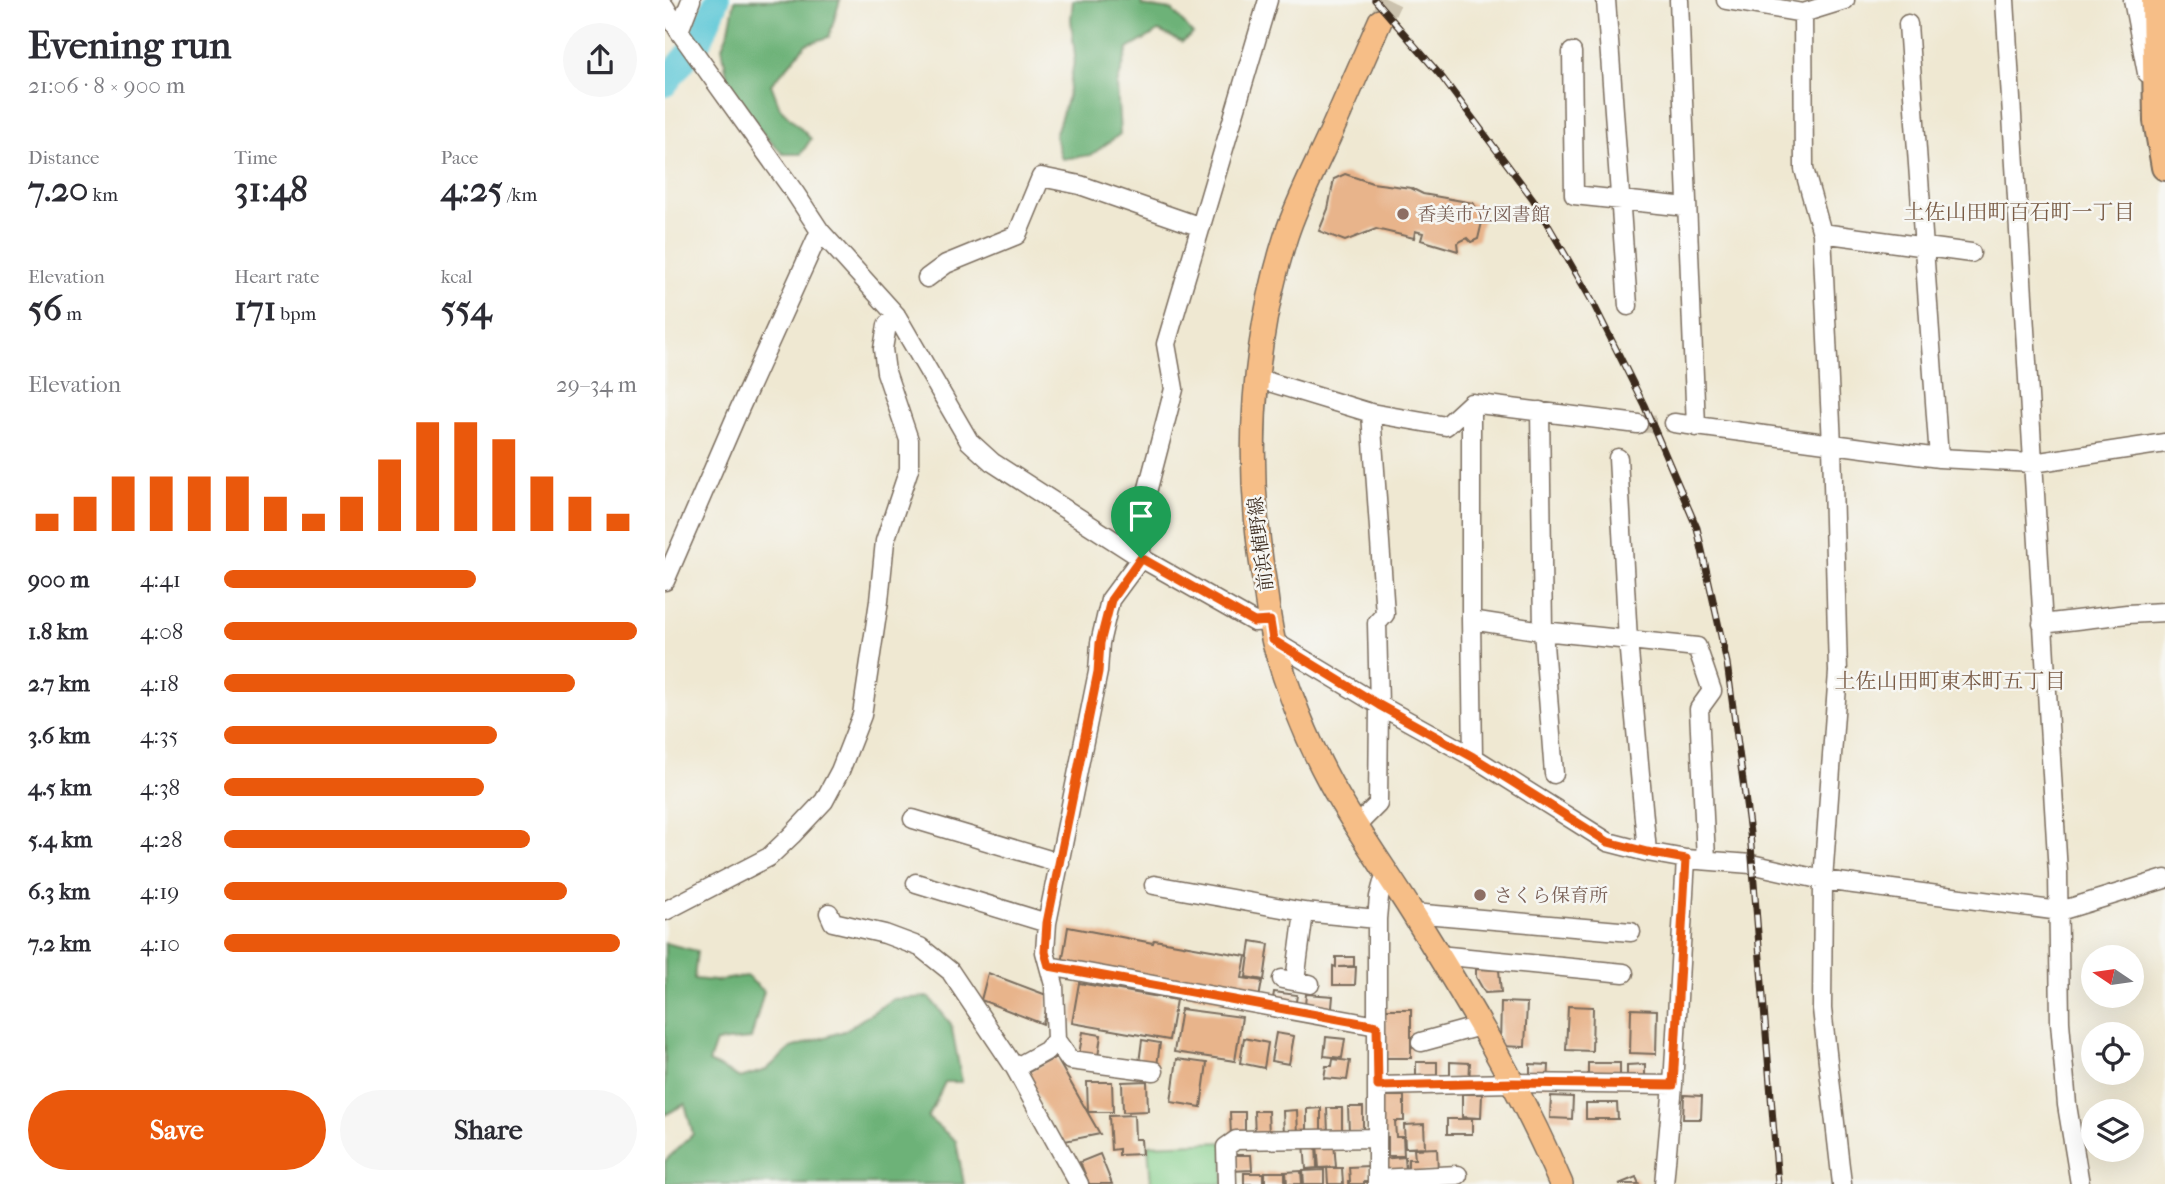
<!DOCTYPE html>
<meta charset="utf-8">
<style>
:root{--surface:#fff;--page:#f7f7f7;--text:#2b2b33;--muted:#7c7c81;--accent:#ea580c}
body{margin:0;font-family:"IM FELL French Canon","Noto Serif JP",serif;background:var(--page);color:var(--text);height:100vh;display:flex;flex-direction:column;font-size:26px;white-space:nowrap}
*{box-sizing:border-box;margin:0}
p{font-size:23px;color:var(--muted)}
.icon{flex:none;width:38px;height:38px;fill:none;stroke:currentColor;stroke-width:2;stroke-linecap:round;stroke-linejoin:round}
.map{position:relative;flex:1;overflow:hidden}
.side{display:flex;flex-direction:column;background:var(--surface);width:665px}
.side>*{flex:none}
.needle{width:46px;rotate:283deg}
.controls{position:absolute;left:1416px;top:945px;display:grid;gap:14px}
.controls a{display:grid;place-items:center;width:63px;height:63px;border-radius:50%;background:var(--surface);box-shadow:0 7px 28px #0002;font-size:35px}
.pin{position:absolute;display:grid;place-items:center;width:60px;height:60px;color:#fff;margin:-72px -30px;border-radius:50% 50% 50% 0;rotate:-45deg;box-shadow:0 0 7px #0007}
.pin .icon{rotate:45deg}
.round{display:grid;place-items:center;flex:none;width:74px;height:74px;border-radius:37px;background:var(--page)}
.head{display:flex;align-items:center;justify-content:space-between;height:119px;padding:0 28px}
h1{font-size:38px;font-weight:700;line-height:52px}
.metrics{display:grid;grid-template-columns:repeat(3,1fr);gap:10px;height:119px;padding:7px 28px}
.metrics div{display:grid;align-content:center}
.metrics b{font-size:35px;font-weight:700}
.metrics small{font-size:19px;font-weight:400}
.metrics p{font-size:19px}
.chart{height:196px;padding:14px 28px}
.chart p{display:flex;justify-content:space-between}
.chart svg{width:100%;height:126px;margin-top:7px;stroke:var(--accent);stroke-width:6}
.button{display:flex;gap:14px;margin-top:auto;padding:14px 28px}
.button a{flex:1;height:80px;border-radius:42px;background:var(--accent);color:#fff;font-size:28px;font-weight:700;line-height:80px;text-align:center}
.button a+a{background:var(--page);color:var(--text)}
ul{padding:0 28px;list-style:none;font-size:23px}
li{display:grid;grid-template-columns:112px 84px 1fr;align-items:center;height:52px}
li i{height:18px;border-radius:9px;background:var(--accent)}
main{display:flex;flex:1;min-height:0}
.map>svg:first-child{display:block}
.green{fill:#87d08d;stroke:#617d56;stroke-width:2}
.forest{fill:#6db278;stroke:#546e4b;stroke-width:2}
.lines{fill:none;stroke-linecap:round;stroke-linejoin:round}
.river{stroke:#5dc8d7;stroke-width:26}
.building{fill:#e8b48b}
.minor-tunnel{stroke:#cbc2ae;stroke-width:18;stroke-dasharray:18 9;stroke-linecap:butt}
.major-tunnel{stroke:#cbc2ae;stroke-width:23;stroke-dasharray:23 11;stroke-linecap:butt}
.minor-casing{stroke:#7a6c5d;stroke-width:21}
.major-casing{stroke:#7a6c5d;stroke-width:26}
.highway-casing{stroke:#7a6c5d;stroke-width:30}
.minor{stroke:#fff;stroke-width:18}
.major{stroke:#f6be87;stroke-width:23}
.highway{stroke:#f6be87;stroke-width:26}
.rail-casing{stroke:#3b2a1e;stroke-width:7}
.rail{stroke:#f6f6f2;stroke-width:4.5;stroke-dasharray:13;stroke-linecap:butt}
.route-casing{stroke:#fff;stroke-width:14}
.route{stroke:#ea580c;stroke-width:9}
.education-dot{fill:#8d6e63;stroke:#f6f6f2;stroke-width:2.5}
.labels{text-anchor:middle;stroke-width:5;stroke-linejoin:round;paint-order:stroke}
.education-label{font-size:19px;fill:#785e54;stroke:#f6f6f2;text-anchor:start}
.street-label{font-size:19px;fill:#3b2a1e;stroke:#f6f6f2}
.neighbourhood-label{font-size:21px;fill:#785a44;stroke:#f6f6f2}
</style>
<main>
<section class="side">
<div class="head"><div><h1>Evening run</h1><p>21:06 · 8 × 900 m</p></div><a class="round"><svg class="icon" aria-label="share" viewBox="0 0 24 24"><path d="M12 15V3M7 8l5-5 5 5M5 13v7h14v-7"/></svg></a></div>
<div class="metrics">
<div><p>Distance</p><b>7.20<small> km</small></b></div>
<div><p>Time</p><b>31:48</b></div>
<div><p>Pace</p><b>4:25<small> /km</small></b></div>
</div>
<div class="metrics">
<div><p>Elevation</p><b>56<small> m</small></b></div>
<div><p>Heart rate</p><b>171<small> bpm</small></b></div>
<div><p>kcal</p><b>554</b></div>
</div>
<div class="chart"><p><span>Elevation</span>29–34 m</p>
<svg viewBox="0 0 160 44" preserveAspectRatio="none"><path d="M5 44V38M15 44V32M25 44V25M35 44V25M45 44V25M55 44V25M65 44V32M75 44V38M85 44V32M95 44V19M105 44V6M115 44V6M125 44V12M135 44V25M145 44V32M155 44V38"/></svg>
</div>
<ul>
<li><b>900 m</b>4:41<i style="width:61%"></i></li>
<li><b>1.8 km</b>4:08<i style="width:100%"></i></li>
<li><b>2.7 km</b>4:18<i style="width:85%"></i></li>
<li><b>3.6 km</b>4:35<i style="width:66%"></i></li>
<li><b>4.5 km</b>4:38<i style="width:63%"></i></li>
<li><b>5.4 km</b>4:28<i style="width:74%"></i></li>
<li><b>6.3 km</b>4:19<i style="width:83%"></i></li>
<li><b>7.2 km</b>4:10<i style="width:96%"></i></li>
</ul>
<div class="button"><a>Save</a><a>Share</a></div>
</section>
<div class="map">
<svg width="1500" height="1184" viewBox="0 0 1500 1184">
<rect width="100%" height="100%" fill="#f6f6f2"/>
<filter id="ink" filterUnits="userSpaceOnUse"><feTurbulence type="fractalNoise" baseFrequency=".0143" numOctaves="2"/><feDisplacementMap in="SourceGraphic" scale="14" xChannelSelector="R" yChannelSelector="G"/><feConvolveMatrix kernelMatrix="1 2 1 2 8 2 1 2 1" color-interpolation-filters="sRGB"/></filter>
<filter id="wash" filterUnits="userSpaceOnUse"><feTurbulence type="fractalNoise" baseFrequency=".00686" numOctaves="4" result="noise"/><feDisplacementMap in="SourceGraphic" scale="28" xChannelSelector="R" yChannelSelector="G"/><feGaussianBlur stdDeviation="1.57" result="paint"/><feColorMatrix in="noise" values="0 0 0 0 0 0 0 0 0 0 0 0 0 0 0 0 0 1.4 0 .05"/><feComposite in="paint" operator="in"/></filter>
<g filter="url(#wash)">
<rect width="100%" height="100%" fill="#efe8d2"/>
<path class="green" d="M559 1142V1184H486L483 1145Z"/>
<path class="forest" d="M70 0H175L164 37 141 44 123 66 106 84 115 108 146 139 136 154H118L75 110 63 81 57 47 64 30Z
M408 0H476L477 6 507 10 528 34 517 42 494 31 463 49 452 85 455 134 426 155 397 159 390 136 402 99 410 57 406 19Z
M0 943 32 951 29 979 51 981 81 976 99 991 86 1039 51 1042 44 1062 75 1078 101 1070 126 1048 179 1031 228 999 264 997 286 1024 297 1082H280L263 1118 291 1141 299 1184H0V1161L28 1134 20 1104 0 1115Z"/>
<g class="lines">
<path class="river" d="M0 84 36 38 52 0"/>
</g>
<g id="blocks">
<path class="building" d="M680 174 707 183 746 188 758 194 808 203 818 218 813 239 806 242 802 238 792 243 793 251 756 240 758 233 750 231 749 238 711 229 680 241 654 231 663 209 669 179Z
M403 927 488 943 489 940 581 956 577 978 597 981 592 1010 397 964Z
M586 941 604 944 599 980 581 977Z
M671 957H689V966L674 967H691L690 985H668V966L671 967Z
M811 969 834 970 836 992 820 993 811 977Z
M323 973 384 996 378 1024 316 1000Z
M414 983 511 1000 504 1040 407 1023Z
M609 992 632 995 629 1014 606 1011Z
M641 994 668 996 666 1019 639 1017Z
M836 1002 862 1003 860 1047 835 1046Z
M903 1006 928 1007 927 1051 901 1050Z
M516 1009 577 1017 570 1061 509 1052Z
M720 1009H746V1058H720Z
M966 1009 992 1010 991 1054 965 1053Z
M418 1032 436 1035 433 1057 414 1054Z
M611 1033 629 1036 624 1064 606 1061Z
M661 1037 680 1039 677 1058 659 1056Z
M579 1038 603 1043 599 1068 575 1063Z
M477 1040 495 1043 492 1066 474 1063Z
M391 1057 435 1134 400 1141 360 1074Z
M512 1059 542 1063 536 1107 506 1102Z
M668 1059 685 1061 682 1080 659 1078 661 1066H667Z
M751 1062H772V1085H751Z
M785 1062 805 1063 804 1085 785 1076Z
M923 1063H955V1086L923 1080Z
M865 1064 884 1065 883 1086 865 1085Z
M980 1064V1085H962V1065Z
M482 1081 483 1111 458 1112 457 1082Z
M422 1082H447L448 1112H423Z
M797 1094H817L816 1118 797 1117Z
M1019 1095 1037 1096 1036 1119H1018Z
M715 1096H739V1121H730L731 1137H738L739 1156H723V1137H715Z
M886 1096 908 1097 907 1119 885 1118Z
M921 1103H952L953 1119H921Z
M683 1107H698V1132H684Z
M656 1108V1133H642V1109Z
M662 1108H677V1133H663Z
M632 1110 633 1135H619L618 1111Z
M589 1111H603L604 1135 590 1136Z
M565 1112H580V1136L566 1137Z
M469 1115 470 1139H476L477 1154 454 1155V1149L446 1150 444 1116Z
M782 1119H807V1134H782Z
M759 1124 760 1147 740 1148 739 1125Z
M651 1142 652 1168 641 1169 639 1143Z
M669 1143 671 1167 654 1168 652 1144Z
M772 1148 773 1171 743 1173V1159H750L749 1149Z
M435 1154 447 1184H424L415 1162Z
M566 1155H586L587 1170 566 1171Z
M740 1157 741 1173 715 1174 714 1159Z
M703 1166V1182H699V1184H683V1181H685L684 1167Z
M662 1168H677L678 1184H663Z
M659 1170V1184H639L638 1171Z
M636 1171 637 1184H622L621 1172Z
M600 1172H620V1184H600Z
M579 1173H598V1184H579Z
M971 1177 974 1184H954Z"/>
</g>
</g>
<g filter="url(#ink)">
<use href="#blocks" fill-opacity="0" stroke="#7a6c5d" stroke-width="2"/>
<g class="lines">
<path class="minor-tunnel" d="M973 424 1009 423"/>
<path class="major-tunnel" d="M715 21 725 0"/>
<g class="minor-casing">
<path id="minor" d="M941 0 963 306
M1014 0 1031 427
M1061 0 1138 13 1180 0
M1340 0 1393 873 1395 1022 1402 1105 1415 1184
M1468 0 1482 73
M0 7 14 31 130 193 155 231 231 315 304 441 327 462 476 558 589 622 605 621
M1138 13 1139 169 1157 233 1167 445 1173 672 1158 880 1157 1009 1177 1184
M1243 24 1274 458
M14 31 26 0
M907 52 909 195 1022 207
M1157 233 1306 253
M262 278 281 264 352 235 376 177 415 185 536 227
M591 378 706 413 781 426 806 403 973 424
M806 403V620L808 757
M875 411 878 631 889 774
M1009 423 1274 458 1368 463 1500 443
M953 458 963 640 982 852
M0 581 73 412 155 231
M806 620 878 631 1032 647 1047 691 1034 709 1041 860
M1377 624 1462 614 1500 612
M608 641 714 705 808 757 943 842 982 852 1021 859 1086 864 1158 880 1395 911 1500 879
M248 819 395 863
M692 825 713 804 714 705 712 623 720 614 706 413
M251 883 382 923
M489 885 639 912 712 919
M0 911 104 857 127 835 159 801 175 771 197 715 214 601 220 541 244 469V440L221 372 218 349 222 325 231 315
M164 913 168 922 220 934 255 947 285 971 350 1068 414 1184
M748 913 966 932
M773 955 959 973
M384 966 712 1026
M617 979 645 984
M630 981 639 912
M391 1040 405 1060 489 1071
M756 1042 815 1026
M350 1068 381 1051 391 1040 389 985 380 952 382 923 433 672 435 643 445 600 476 558V515L509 389 501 344 603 0
M713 1086 848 1083 1008 1085
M712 1179 793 1175
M562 1184 561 1147 571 1140 711 1138
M712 1184V919L714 897 721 871
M999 1184 1008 1085 1021 859"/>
</g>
<g class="major-casing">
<path id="major" d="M715 21C698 60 681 99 664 137 649 170 632 202 621 236 585 350 580 463 599 580 602 601 604 623 609 643 623 691 642 740 666 784 690 828 720 869 747 912 802 1000 856 1089 896 1184"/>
</g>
<g class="highway-casing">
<path id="highway" d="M1490 0 1492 121 1500 167"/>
</g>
<use href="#minor" class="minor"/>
<use href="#major" class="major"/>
<use href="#highway" class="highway"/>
<g class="rail-casing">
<path id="rail" d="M710 0 776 76 868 199 927 301 979 405 1032 528 1062 663 1085 833 1113 1184"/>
</g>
<use href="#rail" class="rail"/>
</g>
</g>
<g class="lines" filter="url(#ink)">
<g class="route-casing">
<path id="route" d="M476 558 589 622 605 621 608 640 714 705 808 757 943 842 982 852 1021 859 1008 1085 848 1083 713 1086 712 1026 384 966 380 952 382 923 433 672 435 643 446 600Z"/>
</g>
<use href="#route" class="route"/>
</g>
<g class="education-dot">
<circle cx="738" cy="214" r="7"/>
<circle cx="815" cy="895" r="7"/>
</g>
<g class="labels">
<g class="education-label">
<text x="752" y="221">香美市立図書館</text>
<text x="829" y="902">さくら保育所</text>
</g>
<g class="street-label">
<text transform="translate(595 544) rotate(-97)" y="7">前浜植野線</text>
</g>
<g class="neighbourhood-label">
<text x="1354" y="219">土佐山田町百石町一丁目</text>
<text x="1285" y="688">土佐山田町東本町五丁目</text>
</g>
</g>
</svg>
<div class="controls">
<a><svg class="needle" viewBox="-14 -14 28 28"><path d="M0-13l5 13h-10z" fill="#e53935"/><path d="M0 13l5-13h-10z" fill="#7c7c81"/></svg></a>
<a><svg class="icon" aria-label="locate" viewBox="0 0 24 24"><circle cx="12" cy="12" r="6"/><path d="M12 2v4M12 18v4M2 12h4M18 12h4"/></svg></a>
<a><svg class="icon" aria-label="layers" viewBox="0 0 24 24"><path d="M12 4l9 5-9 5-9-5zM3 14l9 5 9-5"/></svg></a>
</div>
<div class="pin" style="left:476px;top:558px;background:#1e9e55"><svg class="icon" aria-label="arrive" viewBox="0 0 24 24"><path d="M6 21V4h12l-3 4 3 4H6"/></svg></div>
</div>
</main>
